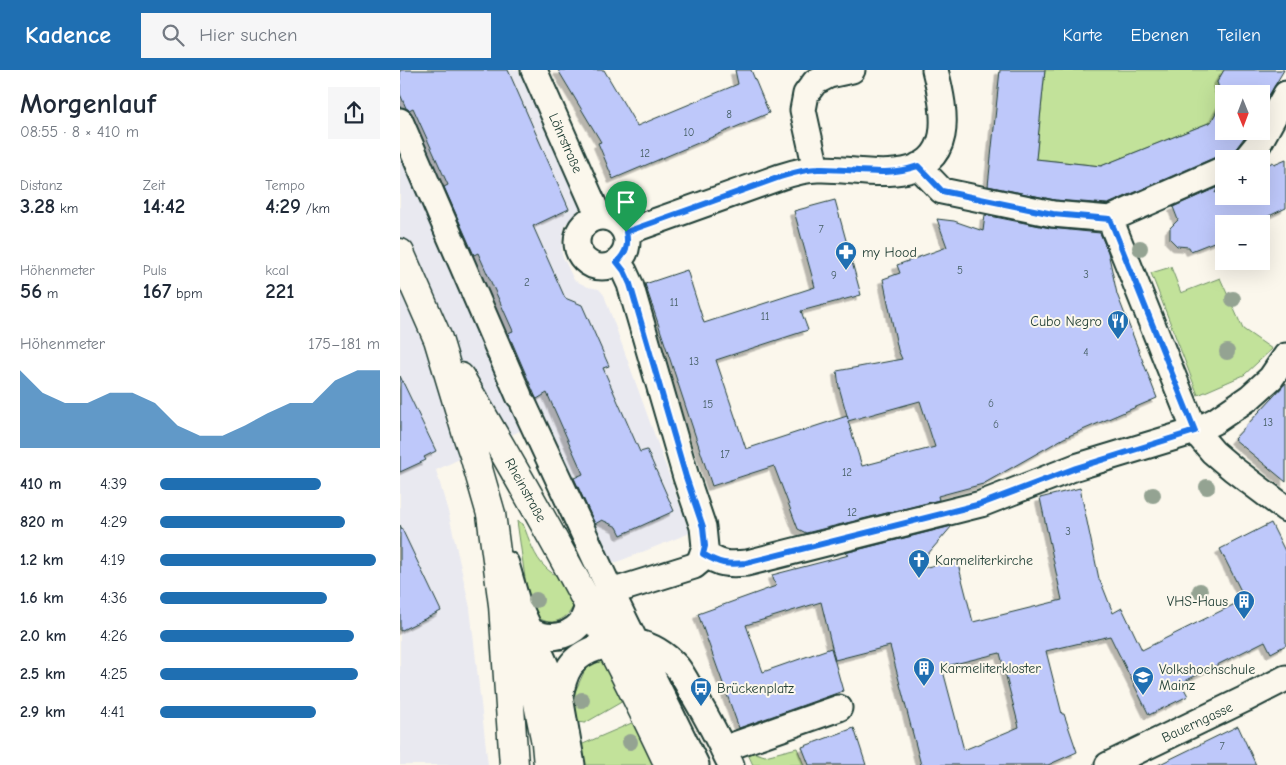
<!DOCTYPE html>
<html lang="de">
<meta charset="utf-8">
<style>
:root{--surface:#fff;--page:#f6f6f7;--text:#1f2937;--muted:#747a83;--accent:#1f6fb2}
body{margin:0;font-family:"Comic Neue",sans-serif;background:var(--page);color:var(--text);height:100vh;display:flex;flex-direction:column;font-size:19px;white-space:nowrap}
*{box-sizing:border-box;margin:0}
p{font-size:16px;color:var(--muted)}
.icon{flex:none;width:28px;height:28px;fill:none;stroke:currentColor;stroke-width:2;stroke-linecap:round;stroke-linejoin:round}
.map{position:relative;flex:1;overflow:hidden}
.sheet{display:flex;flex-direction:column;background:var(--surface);width:400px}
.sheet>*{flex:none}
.needle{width:32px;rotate:179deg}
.fabs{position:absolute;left:815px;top:15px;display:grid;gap:10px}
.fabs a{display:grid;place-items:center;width:55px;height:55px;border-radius:0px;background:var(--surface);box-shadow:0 5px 20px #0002;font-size:25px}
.pin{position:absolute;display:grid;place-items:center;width:42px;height:42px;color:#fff;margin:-51px -21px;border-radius:50% 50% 50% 0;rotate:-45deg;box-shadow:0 0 5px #0007}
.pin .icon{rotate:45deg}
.round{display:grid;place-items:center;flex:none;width:52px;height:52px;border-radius:0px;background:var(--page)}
.head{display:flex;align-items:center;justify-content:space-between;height:85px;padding:0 20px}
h1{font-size:28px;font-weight:800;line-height:38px}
.figures{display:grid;grid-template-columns:repeat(3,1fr);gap:8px;height:85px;padding:5px 20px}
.figures div{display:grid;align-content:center}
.figures b{font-size:21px;font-weight:800}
.figures small{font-size:14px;font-weight:400}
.figures p{font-size:14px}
.chart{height:140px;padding:10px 20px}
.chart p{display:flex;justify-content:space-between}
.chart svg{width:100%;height:90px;margin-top:5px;fill:var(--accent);opacity:.7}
ul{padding:0 20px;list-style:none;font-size:16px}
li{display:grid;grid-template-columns:80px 60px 1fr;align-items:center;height:38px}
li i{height:12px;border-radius:6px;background:var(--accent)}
header{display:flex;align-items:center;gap:30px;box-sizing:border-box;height:70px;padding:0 25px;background:var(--accent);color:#fff}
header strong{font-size:24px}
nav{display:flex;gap:28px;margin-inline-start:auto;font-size:18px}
.search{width:350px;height:45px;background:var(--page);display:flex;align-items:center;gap:12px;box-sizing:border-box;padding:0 18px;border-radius:0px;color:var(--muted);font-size:19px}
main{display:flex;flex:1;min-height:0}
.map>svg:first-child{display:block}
.built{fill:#e9e9f0}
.green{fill:#c2e29a;stroke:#709067}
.building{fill:#bec8fa;stroke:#1f3d34;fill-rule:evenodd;filter:url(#shadow)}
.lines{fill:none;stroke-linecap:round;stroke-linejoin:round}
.minor-casing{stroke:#1f3d34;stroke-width:29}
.major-casing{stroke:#1f3d34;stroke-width:31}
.minor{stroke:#fbf7ec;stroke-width:25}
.major{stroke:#fbf7ec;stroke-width:28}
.tree{fill:#94a392}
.route-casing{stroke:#fff;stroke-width:10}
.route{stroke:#1a73e8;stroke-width:6}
.labels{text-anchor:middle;stroke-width:4;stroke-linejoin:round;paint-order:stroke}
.number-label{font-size:11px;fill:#476066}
.street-label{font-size:14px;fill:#1f3d34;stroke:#fbf7ec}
.poi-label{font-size:14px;fill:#1f3d34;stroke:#fbf7ec;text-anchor:start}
</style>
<header>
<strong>Kadence</strong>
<div class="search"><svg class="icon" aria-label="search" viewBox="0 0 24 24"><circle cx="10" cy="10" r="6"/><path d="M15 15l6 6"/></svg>Hier suchen</div>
<nav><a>Karte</a><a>Ebenen</a><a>Teilen</a></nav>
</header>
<main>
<section class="sheet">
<div class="head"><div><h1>Morgenlauf</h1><p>08:55 · 8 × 410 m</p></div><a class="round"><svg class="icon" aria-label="share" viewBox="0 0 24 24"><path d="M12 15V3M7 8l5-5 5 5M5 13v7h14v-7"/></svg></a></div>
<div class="figures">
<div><p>Distanz</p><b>3.28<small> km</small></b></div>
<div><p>Zeit</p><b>14:42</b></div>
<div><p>Tempo</p><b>4:29<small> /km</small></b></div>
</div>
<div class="figures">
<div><p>Höhenmeter</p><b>56<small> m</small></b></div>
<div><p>Puls</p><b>167<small> bpm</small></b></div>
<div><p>kcal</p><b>221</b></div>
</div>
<div class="chart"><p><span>Höhenmeter</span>175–181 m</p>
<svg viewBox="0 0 160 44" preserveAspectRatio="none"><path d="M0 44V6L10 17L20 22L30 22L40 17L50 17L60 22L70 33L80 38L90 38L100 33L110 27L120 22L130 22L140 11L150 6L160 6V44z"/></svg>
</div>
<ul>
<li><b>410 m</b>4:39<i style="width:73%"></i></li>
<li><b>820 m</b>4:29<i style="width:84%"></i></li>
<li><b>1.2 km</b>4:19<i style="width:98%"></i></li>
<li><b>1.6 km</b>4:36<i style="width:76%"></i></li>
<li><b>2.0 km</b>4:26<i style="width:88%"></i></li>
<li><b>2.5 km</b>4:25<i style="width:90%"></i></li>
<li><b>2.9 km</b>4:41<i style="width:71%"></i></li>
</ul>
</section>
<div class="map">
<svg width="886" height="695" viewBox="0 0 886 695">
<defs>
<filter id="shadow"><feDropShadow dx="-4.5" dy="4.5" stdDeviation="0" flood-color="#0004"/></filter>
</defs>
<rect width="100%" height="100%" fill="#fbf7ec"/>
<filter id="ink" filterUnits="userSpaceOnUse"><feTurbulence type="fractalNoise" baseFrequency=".02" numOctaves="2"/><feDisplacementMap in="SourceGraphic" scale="10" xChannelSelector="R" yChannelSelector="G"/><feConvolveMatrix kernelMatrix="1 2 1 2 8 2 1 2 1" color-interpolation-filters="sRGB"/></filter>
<g filter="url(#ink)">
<path class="built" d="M0 0H118L182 136 165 155 162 169V185L174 210 188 217 199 219 204 225 290 463 202 498 135 354 36 400 49 445 70 538 88 695H0Z"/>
<path class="green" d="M645 0H824L817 12 823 30 811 52 701 96 636 89Z
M771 197 781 223 820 208 843 259 872 279 844 305 798 325 751 203Z
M117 451 123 454C129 469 134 487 146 498 153 505 166 510 171 518 182 533 166 553 149 552 146 552 141 549 138 548L128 529Z
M207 588 225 630 185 653 177 652 174 624 184 602 194 591Z
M234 652 259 695H183L181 675 183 674Z
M397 678 404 695H353L347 682 349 681 365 686Z"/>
<path class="building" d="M0 0H108L169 139 133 156 165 228 182 235 209 296 203 298 240 382 247 380 274 441 221 465 217 457 202 450 195 454 174 408 183 404 147 323 137 329 136 328 108 263 113 261 78 183 74 185 44 117 48 115 13 38 9 40 6 38 0 24Z
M158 0H204L237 56 338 14 335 0H351L369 43 213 109 198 73 201 72Z
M600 0H645L636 89 701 96 811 52 823 30 817 12 824 0H884L861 39V24H824V61H849L835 80 832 87 825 85 818 86 708 134 655 130 588 116Z
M886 89V138L852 154H824V168L791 181 789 177 777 176 770 169V158L778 150 773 137 818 117 815 123 824 118V126H861V98L873 92 874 94Z
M435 130 461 225 401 241 408 260 316 290 346 379 447 346 448 349 439 317 437 301 502 289 498 280 483 209 500 203 497 195 547 177 537 149 554 151 583 161 585 145 650 158 700 163 708 182 717 224 757 328 664 368 583 414 538 426 539 430 406 463 398 459 374 396 312 416 245 214 287 200 304 253 415 217 394 141ZM520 331 535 377 462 396 448 351Z
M0 306 36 381 24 387 26 390 0 402Z
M886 313V412L834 369Z
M680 418 699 509 704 520 713 543 722 538 742 580 845 529 820 479 871 453 886 483V575L871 583 865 571 781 613 788 626 749 645 710 566 646 581 662 644H664L677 682 648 695H521L490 576 435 590 421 532 346 555 363 602 431 578 443 621 339 658 298 544 376 516 372 505 449 485 445 483 552 456 514 500 557 490 573 552 662 530 640 428ZM600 583 619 657 564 680 542 597Z
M0 455 41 541 0 561Z
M838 656 856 695H758Z
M454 658 466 695H409L402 677Z"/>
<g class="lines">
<g class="minor-casing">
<path id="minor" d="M134 0 199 147
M0 51 119 326
M846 89 859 73 886 24
M518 96 542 121 653 144 710 149 824 99
M416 99 403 40 406 24 415 12 429 5 452 0
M177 172a25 25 0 1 1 50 0a25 25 0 1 1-50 0Z
M710 149 795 361 813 382 833 399 886 439
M226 162 380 107C392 103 405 99 418 99 443 98 469 105 495 102 556 97 546 43 535 0
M124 335 211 522 296 695
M303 483C320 494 326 495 347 493L581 434 676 397 795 361 815 351 850 327 871 308 886 286
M106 494 117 532 160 627 172 695
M130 561C147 569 165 570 180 554 184 549 187 539 189 533L211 522 294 496 300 491 305 477 303 457 286 407 230 214 224 201 217 193
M160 627C164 602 171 586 197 578 209 575 226 570 238 573 253 576 267 586 277 597 284 606 289 617 295 627 308 649 320 672 331 695
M323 679 439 638
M708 695 845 629 886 608"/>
</g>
<g class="major-casing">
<path id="major" d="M0 183 38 269 67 365 74 385 91 444 103 535 114 695
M60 307C135 434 207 562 269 695
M111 552 131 598 146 673 148 695"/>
</g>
<use href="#minor" class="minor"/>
<use href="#major" class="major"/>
</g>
<g class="tree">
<circle cx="740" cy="178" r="8"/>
<circle cx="833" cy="229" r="8"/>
<circle cx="827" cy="282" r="8"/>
<circle cx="807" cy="417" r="8"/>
<circle cx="753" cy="425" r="8"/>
<circle cx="800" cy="521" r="8"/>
<circle cx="136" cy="530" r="8"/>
<circle cx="182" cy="630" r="8"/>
<circle cx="230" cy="672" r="8"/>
</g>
</g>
<g class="lines" filter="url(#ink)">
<g class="route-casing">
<path id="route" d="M518 96 542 121 653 144 710 149 795 361 676 398 581 434 346 493C326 495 320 494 303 484L305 476 303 457 286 407 230 214 224 201 217 192C226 183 229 175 226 162L380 107C393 103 405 99 418 99 454 98 483 108 518 96Z"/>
</g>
<use href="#route" class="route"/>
</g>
<defs>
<g id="pharmacy-pin" transform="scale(1.125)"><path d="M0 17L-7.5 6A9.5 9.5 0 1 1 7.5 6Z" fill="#1f6fb2" stroke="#fbf7ec"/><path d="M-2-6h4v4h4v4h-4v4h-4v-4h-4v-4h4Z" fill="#fff"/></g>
<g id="restaurant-pin" transform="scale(1.125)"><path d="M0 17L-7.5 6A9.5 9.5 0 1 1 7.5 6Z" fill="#1f6fb2" stroke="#fbf7ec"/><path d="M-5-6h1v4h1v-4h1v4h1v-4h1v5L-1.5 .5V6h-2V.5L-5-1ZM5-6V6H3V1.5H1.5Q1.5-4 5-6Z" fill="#fff"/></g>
<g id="church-pin" transform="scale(1.125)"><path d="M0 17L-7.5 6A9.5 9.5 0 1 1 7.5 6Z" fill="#1f6fb2" stroke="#fbf7ec"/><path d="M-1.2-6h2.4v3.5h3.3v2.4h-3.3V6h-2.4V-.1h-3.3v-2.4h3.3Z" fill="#fff"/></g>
<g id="building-pin" transform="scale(1.125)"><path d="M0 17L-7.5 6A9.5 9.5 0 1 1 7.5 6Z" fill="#1f6fb2" stroke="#fbf7ec"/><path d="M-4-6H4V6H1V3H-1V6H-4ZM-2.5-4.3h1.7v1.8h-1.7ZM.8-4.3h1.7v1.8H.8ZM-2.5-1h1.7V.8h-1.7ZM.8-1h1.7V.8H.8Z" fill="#fff"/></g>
<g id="university-pin" transform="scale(1.125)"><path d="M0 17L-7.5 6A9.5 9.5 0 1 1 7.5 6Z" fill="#1f6fb2" stroke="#fbf7ec"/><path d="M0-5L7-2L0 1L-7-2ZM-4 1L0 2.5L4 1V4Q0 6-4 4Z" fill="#fff"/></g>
<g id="bus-pin" transform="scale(1.125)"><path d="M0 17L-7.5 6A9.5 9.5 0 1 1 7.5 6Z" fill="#1f6fb2" stroke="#fbf7ec"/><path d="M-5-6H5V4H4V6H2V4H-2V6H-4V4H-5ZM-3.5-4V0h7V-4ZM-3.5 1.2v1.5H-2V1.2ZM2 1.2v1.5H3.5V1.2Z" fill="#fff"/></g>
</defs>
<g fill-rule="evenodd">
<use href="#pharmacy-pin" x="446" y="182"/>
<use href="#restaurant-pin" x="718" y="251"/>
<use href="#church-pin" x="519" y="490"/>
<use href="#building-pin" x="844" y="531"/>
<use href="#building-pin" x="524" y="598"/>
<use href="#university-pin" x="743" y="607"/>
<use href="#bus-pin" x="301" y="618"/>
</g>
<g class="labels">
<g class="number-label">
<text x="329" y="48">8</text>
<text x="289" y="66">10</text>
<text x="245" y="87">12</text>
<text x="421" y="163">7</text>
<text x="560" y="204">5</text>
<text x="686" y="208">3</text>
<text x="434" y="209">9</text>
<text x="127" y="216">2</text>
<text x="274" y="236">11</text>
<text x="365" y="250">11</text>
<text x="686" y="286">4</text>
<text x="294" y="295">13</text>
<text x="591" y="337">6</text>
<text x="308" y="338">15</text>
<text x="868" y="356">13</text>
<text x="596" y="358">6</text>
<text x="325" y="388">17</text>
<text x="447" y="406">12</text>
<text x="452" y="446">12</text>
<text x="668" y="465">3</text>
<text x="822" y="680">7</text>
</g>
<g class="street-label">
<text transform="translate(166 73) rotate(66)" y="5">Löhrstraße</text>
<text transform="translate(126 420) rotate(61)" y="5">Rheinstraße</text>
<text transform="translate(797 652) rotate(-25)" y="5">Bauerngasse</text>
</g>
<g class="poi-label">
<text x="462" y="187">my Hood</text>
<text x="702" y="256" text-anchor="end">Cubo Negro</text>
<text x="535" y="495">Karmeliterkirche</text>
<text x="828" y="536" text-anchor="end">VHS-Haus</text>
<text x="540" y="603">Karmeliterkloster</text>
<text x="759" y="604">Volkshochschule<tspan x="759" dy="16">Mainz</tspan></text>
<text x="317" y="623">Brückenplatz</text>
</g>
</g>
</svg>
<div class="fabs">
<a><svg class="needle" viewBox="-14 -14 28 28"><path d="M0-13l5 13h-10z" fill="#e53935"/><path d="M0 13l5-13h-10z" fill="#747a83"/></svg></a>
<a>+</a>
<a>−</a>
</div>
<div class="pin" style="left:226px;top:162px;background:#1e9e55"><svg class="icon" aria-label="arrive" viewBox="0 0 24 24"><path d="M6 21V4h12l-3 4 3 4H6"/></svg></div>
</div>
</main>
